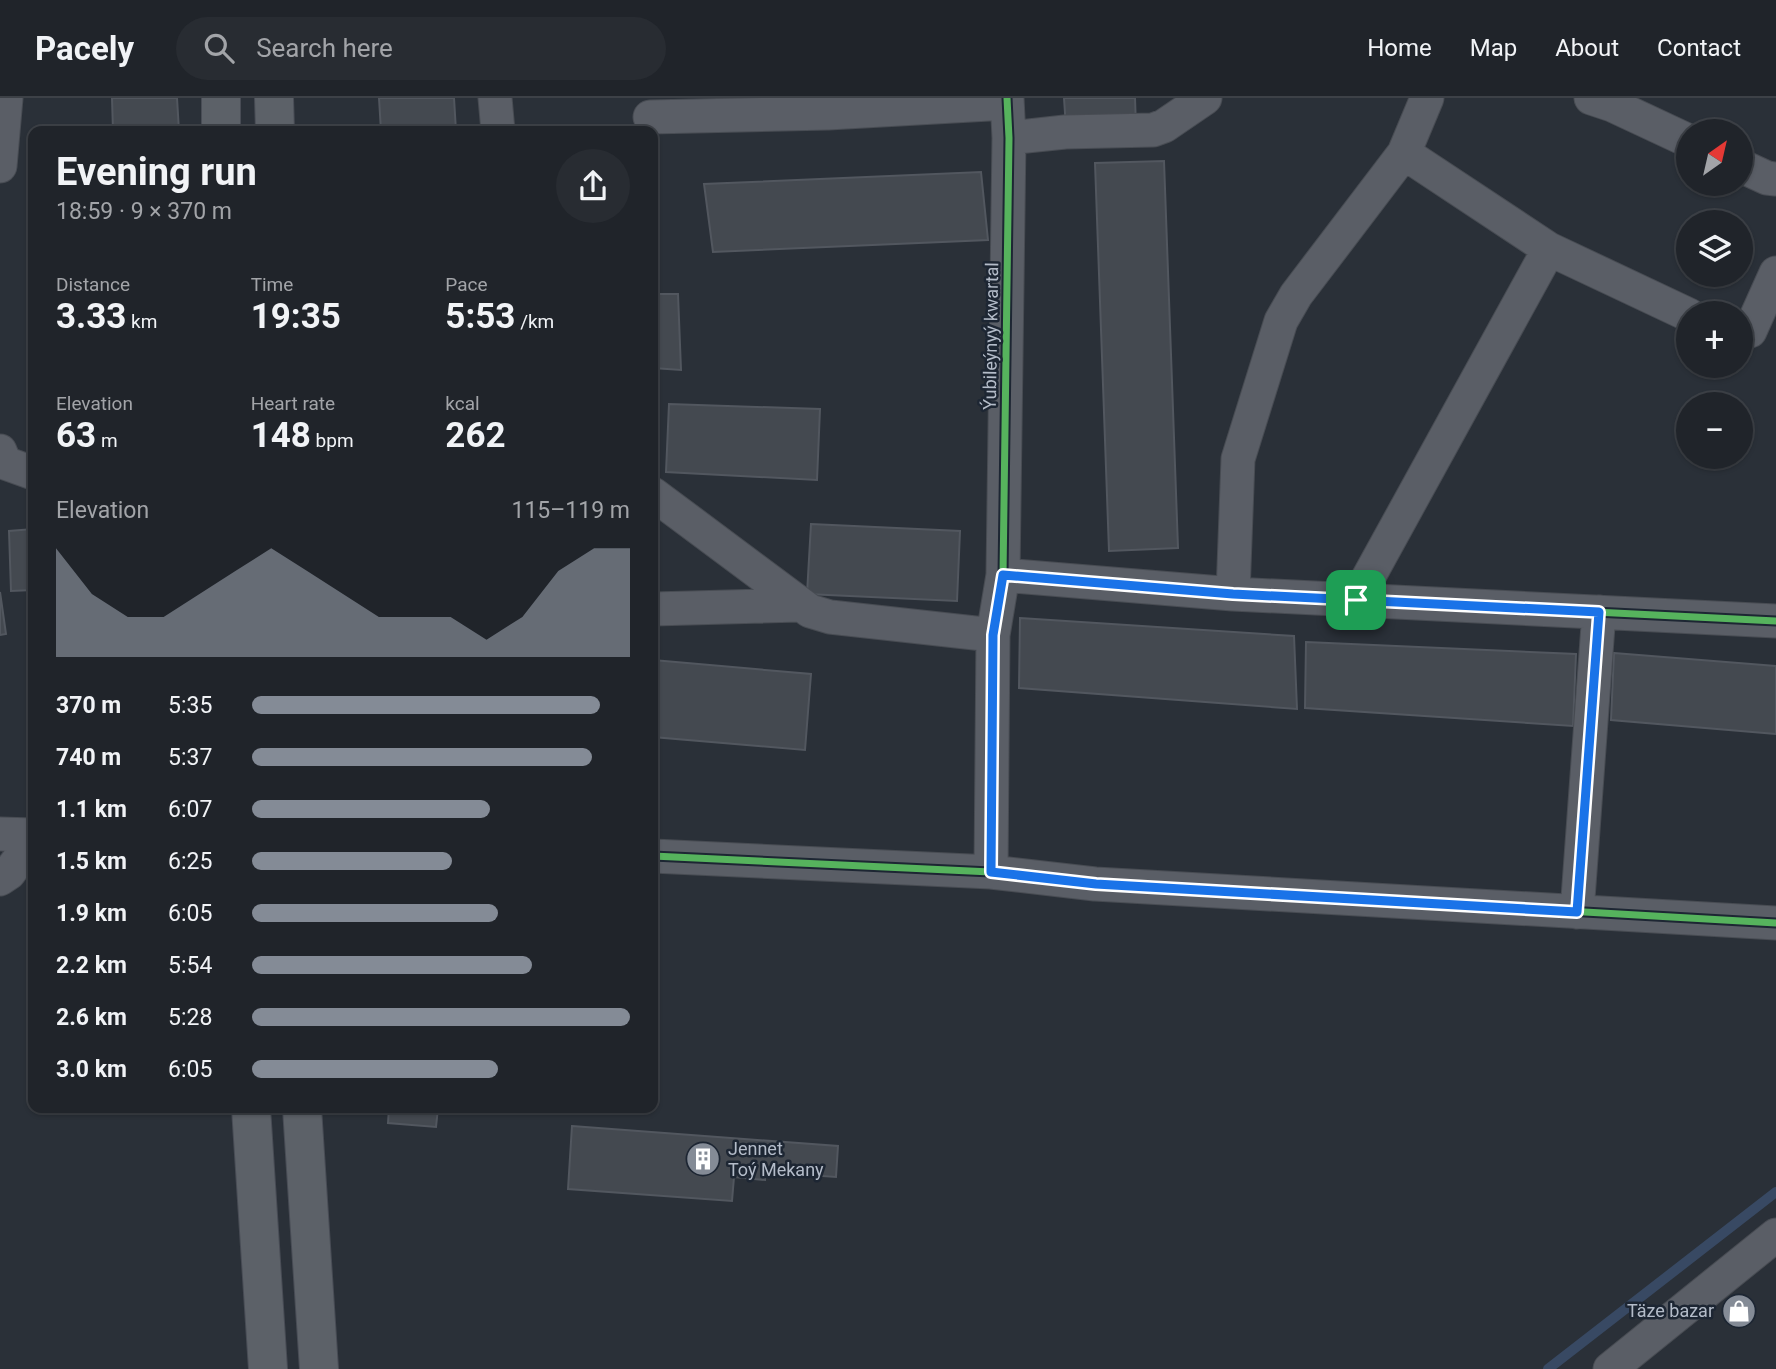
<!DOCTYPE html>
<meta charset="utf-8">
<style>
:root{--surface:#20242a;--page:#282c32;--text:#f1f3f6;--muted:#a2a4a8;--line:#3d4147;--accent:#848b96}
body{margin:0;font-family:Roboto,sans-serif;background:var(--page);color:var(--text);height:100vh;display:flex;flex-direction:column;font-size:26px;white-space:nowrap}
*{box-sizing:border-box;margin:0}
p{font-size:23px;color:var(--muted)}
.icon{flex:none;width:38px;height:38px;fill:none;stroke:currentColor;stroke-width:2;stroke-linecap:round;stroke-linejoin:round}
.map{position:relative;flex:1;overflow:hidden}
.details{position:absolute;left:28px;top:28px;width:630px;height:987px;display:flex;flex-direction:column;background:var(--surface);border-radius:14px;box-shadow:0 2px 5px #0004,0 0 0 2px var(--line)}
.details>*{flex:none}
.needle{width:46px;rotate:34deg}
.tools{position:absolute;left:1676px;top:21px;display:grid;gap:14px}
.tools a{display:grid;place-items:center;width:77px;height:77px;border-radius:50%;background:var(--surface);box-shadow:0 2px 5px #0004,0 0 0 2px var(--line);font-size:35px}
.pin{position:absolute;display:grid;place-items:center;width:60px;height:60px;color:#fff;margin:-30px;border-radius:14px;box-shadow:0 4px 10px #0006}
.round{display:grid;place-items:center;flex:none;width:74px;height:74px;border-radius:37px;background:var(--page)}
.head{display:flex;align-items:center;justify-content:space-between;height:119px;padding:0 28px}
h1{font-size:38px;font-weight:700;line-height:52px}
.figures{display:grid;grid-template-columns:repeat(3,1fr);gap:10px;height:119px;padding:7px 28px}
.figures div{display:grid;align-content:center}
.figures b{font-size:35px;font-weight:700}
.figures small{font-size:19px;font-weight:400}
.figures p{font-size:19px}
.chart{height:196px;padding:14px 28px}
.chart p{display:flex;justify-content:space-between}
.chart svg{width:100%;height:126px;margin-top:7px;fill:var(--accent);opacity:.7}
ul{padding:0 28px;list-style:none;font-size:23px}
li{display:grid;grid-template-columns:112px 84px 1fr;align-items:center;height:52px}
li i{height:18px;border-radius:9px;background:var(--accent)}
header{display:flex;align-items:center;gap:42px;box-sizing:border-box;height:98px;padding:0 35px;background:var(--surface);border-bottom:2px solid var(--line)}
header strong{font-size:33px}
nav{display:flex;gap:38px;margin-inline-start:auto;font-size:24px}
.search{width:490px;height:63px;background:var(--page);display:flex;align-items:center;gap:18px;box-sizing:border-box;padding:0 24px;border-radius:38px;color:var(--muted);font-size:26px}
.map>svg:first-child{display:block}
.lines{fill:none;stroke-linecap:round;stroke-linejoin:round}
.stream{stroke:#384963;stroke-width:10}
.building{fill:#444950;stroke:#52575f;stroke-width:2}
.minor-casing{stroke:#484c53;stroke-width:35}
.major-casing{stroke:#484c55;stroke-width:40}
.minor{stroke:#5a5e66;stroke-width:33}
.major{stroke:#5c6168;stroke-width:38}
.cycleway-casing{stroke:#1d2633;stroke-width:11}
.cycleway{stroke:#56b35d;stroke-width:7}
.route-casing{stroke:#fff;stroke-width:14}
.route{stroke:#1a73e8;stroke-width:9}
.labels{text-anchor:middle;stroke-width:5;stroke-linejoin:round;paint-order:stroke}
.street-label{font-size:18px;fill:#b4bcc9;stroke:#1d2633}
.poi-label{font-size:18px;fill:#b4bcc9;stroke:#1d2633;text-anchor:start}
</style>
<header>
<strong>Pacely</strong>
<div class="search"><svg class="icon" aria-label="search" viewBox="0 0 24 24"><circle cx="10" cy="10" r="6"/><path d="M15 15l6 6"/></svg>Search here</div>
<nav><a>Home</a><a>Map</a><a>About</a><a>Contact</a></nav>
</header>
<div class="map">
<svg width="1776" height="1271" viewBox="0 0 1776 1271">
<rect width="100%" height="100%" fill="#2a3038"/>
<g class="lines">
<path class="stream" d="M1548 1271 1776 1094"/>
</g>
<path class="building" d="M112 0H177L179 33H113Z
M379 0H454L456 33H381Z
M1064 0H1135L1136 29 1066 30Z
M1164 63 1178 450 1109 453 1095 65Z
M981 74 988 142 713 154 704 86Z
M653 196H678L681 272 653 270Z
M669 306 820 311 817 382 666 374Z
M811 426 960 433 957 503 807 496Z
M33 431V492L11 493 9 433Z
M0 494 6 536 0 537Z
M1020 520 1294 538 1297 611 1019 590Z
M1306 544 1576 556 1573 628 1305 610Z
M1614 555 1776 568V636L1611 622Z
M653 562 811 576 805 652 653 639Z
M389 1010H438L436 1029 388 1025Z
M572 1028 838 1048 836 1079 765 1074V1082L734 1079 732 1103 568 1091Z"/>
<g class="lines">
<g class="minor-casing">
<path id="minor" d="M495 0 498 33
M1591 0 1612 7 1689 43
M650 19 828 15 1007 5
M1009 40 1065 34 1153 32 1164 28 1205 0
M1404 55 1549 151 1689 217
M0 68 6 0
M1741 68 1767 80 1776 81
M1741 236 1750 233 1776 175
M0 353 5 365 33 375
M653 396 810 513 830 519 993 537
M1003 477 1233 496 1776 523
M1233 496 1238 361 1281 223 1296 197 1404 55 1427 0
M1356 502 1549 151
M653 511 800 507
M0 736 33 737
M653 758 991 774 1095 786 1776 825
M991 774 993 537 1003 477 1009 40 1007 0
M0 781 9 775 33 742
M1577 814 1599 514
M1610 1271 1776 1137"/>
</g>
<g class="major-casing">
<path id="major" d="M221 0V33
M274 0 275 33
M251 1010 268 1271
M302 1010 319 1271"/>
</g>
<use href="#minor" class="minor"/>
<use href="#major" class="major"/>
<g class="cycleway-casing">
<path id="cycleway" d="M1003 477 1233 496 1776 523
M653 758 991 774 1095 786 1776 825
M991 774 993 537 1003 477 1009 40 1007 0"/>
</g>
<use href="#cycleway" class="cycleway"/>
</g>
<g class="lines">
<g class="route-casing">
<path id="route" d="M1003 477 1233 496 1599 514 1577 814 1096 786 991 774 993 537Z"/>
</g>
<use href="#route" class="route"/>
</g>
<defs>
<g id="building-disc" transform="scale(1.75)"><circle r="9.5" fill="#848b96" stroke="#1d2633"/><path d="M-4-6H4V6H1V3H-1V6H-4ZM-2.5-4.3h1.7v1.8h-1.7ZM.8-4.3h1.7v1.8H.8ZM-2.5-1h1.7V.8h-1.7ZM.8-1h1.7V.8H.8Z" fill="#fff"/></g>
<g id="shop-disc" transform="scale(1.75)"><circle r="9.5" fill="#848b96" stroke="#1d2633"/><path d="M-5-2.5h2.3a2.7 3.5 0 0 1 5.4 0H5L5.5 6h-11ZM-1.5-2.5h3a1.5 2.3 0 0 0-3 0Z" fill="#fff"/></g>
</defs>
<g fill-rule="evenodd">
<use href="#building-disc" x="703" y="1061"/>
<use href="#shop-disc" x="1739" y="1213"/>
</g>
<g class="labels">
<g class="street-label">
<text transform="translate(991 238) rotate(-89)" y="6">Ýubileýnyý kwartal</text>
</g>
<g class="poi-label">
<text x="728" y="1057">Jennet<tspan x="728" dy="21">Toý Mekany</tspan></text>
<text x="1714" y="1219" text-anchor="end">Täze bazar</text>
</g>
</g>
</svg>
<div class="tools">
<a><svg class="needle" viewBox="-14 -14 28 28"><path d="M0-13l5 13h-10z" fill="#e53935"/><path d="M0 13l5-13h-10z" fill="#a2a4a8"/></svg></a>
<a><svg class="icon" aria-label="layers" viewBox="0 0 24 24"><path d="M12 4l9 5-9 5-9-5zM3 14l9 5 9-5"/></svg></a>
<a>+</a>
<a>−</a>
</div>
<div class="pin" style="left:1356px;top:502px;background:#1e9e55"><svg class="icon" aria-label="arrive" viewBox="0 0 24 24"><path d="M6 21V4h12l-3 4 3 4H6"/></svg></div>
<section class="details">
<div class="head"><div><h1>Evening run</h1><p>18:59 · 9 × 370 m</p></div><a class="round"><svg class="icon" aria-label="share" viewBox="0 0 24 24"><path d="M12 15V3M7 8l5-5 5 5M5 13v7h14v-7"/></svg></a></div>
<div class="figures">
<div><p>Distance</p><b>3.33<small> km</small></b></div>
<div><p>Time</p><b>19:35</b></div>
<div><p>Pace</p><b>5:53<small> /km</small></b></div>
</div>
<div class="figures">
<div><p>Elevation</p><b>63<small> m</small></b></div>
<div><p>Heart rate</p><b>148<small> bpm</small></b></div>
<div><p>kcal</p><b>262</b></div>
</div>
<div class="chart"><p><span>Elevation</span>115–119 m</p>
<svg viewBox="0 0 160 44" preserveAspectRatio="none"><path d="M0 44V6L10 22L20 30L30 30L40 22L50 14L60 6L70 14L80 22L90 30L100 30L110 30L120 38L130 30L140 14L150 6L160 6V44z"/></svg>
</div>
<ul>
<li><b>370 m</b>5:35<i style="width:92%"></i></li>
<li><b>740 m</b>5:37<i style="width:90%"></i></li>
<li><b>1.1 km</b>6:07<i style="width:63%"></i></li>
<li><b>1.5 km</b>6:25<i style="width:53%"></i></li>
<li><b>1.9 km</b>6:05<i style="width:65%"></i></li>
<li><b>2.2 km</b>5:54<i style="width:74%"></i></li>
<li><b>2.6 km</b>5:28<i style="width:100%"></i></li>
<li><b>3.0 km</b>6:05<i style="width:65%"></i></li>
</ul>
</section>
</div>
